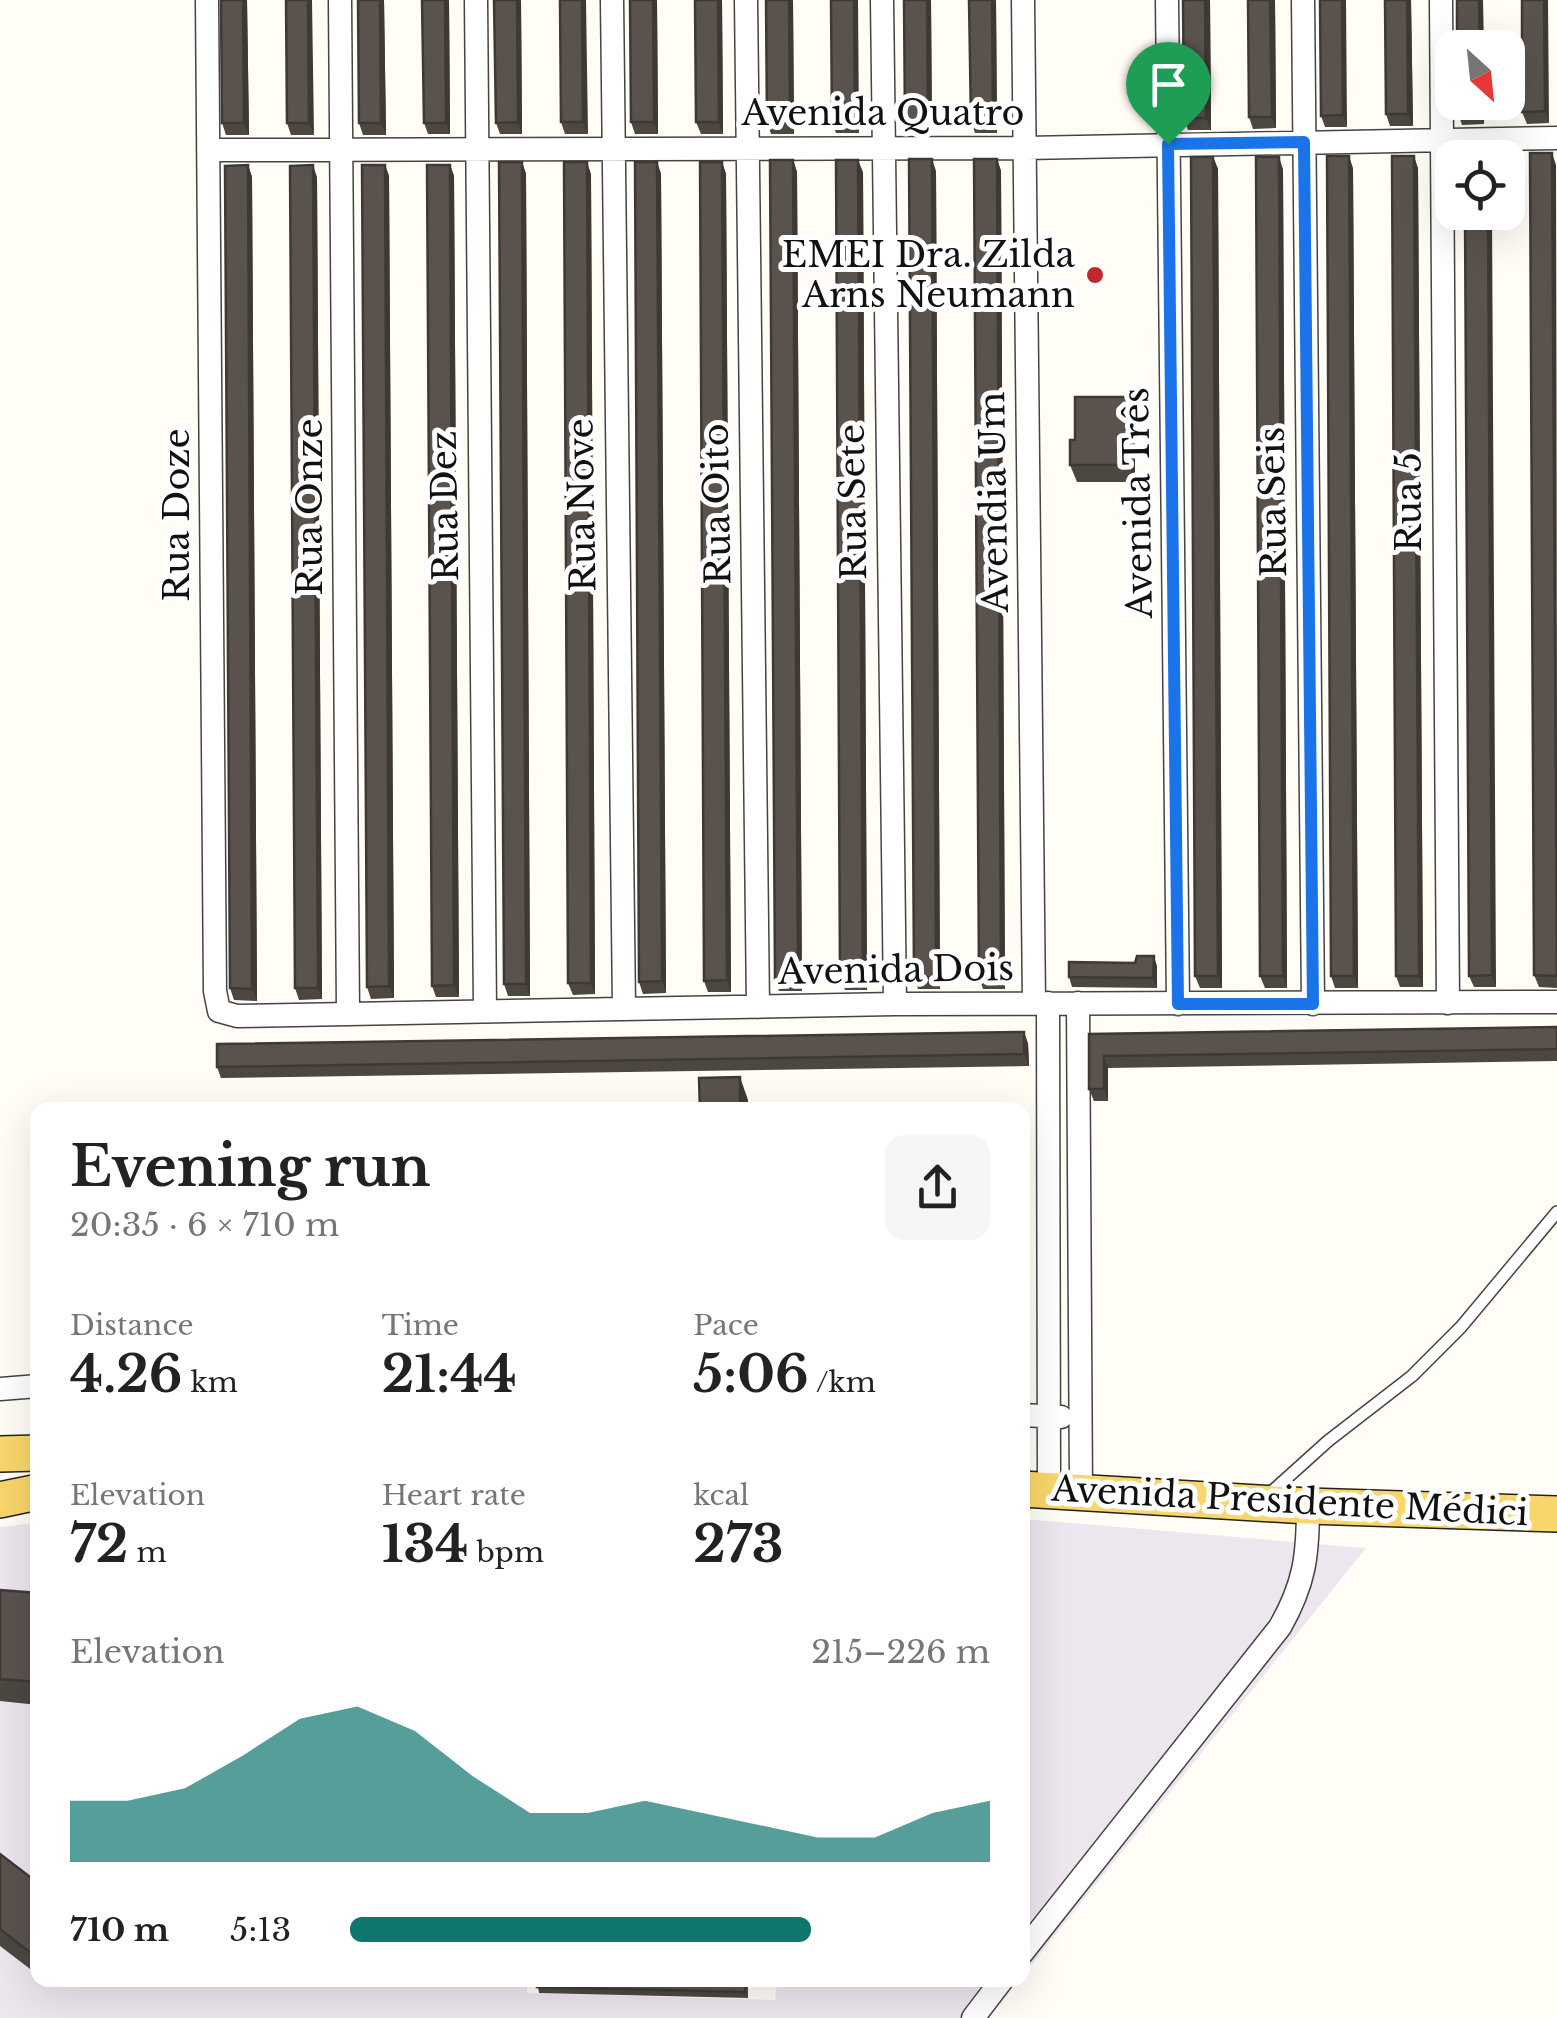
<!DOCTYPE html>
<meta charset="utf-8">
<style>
:root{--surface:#fff;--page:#f6f6f6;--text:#222;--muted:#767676;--accent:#0f766e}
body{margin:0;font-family:"Libre Baskerville",serif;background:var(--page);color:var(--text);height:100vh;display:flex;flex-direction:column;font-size:38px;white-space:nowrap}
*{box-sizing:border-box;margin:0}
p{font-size:32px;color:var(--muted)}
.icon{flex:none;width:55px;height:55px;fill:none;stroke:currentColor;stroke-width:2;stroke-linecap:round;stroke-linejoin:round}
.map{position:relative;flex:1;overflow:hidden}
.panel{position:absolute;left:30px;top:1102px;width:1000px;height:885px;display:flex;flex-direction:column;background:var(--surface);border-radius:20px;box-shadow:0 10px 40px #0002}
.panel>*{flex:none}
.needle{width:65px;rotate:153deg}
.tools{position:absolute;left:1435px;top:30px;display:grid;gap:20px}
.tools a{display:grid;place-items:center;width:90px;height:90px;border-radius:20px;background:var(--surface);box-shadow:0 10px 40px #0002;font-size:50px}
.pin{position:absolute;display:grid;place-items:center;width:85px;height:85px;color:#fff;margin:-102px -42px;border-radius:50% 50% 50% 0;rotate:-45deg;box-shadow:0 0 10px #0007}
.pin .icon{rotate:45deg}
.round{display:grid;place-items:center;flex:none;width:105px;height:105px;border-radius:20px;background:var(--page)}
.summary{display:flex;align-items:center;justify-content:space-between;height:170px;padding:0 40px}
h1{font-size:55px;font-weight:700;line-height:75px}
.figures{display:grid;grid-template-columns:repeat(3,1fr);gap:15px;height:170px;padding:10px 40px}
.figures div{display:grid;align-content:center}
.figures b{font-size:50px;font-weight:700}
.figures small{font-size:28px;font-weight:400}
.figures p{font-size:28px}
.chart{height:280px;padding:20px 40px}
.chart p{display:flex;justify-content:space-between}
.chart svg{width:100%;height:180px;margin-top:10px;fill:var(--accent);opacity:.7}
ul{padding:0 40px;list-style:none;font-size:32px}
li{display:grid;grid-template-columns:160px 120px 1fr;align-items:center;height:75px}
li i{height:25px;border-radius:12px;background:var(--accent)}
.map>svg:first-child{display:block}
.industrial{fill:#eee6ef}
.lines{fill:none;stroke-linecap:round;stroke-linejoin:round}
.service-casing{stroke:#444;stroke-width:14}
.minor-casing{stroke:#444;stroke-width:25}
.primary-casing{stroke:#222;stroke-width:38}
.service{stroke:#fff;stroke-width:11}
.minor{stroke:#fff;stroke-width:22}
.primary{stroke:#f9d66b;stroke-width:35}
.wall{fill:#4d4742}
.shaded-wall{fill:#3f3936}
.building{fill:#5a524d;stroke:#3f3936;stroke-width:2.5}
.route-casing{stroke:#fff;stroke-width:20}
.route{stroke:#1a73e8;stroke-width:12}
.poi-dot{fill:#c4262e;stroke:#fff;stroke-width:4}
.labels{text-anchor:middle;stroke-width:10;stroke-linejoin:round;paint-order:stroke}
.street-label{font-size:35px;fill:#111;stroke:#fff}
.poi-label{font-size:35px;fill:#111;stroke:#fff;text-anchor:end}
</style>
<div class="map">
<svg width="1557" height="2018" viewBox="0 0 1557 2018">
<rect width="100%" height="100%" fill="#fffdf5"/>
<path class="industrial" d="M1023 1519 1366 1548 1023 1975Z
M37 1523 38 1980H527V1993L775 2000 777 1980H1019L988 2018H0V1527Z"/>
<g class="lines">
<g class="service-casing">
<path id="service" d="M1267 1496 1328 1441 1412 1376 1461 1327 1557 1212"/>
</g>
<g class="minor-casing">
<path id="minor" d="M207 0 215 991 219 1011 237 1016 895 1004 1557 1002
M340 0 348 1013
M476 0 485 1010
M612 0 624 1009
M746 0 758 1007
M882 0 895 1004
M1023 0 1034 1003
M1167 0 1178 1004
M1303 0 1313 1004
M1441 0 1448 1003
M210 150 1026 148 1557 138
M1048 1003 1049 1490
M1078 1003 1081 1491
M0 1389 38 1386
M1022 1415 1061 1417
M1022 1953 1280 1627C1305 1583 1308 1555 1308 1506
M973 2018 1002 1980"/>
</g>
<g class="primary-casing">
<path id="primary" d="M0 1454 38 1453
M1022 1489 1308 1506 1557 1514
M0 1500 38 1492"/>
</g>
<use href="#service" class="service"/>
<use href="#minor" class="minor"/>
<use href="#primary" class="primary"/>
</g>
<path class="wall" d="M221 0H247L249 135H226L222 123Z
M286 0 314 135H291L287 123Z
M358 0H384L386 135H363L359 123Z
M422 0H449L450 134H428L424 123Z
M494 0H521L522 134H500L496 123Z
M560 0 588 134H565L561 122Z
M630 0H657L658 134H635L631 122Z
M695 0H722L723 134H701L696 122Z
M766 0H793L794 134H771L767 122Z
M831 0 859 133H836L832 122Z
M904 0H931L932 133H910L905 122Z
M969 0H996L997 133H975L971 121Z
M1183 0H1210L1211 130H1188L1184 118Z
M1248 0H1275L1276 128 1253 129 1249 117Z
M1320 0 1347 127H1325L1321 116Z
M1385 0H1411L1413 126H1390L1386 114Z
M1522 0 1549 123 1527 124 1522 112Z
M1484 102V124L1462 125 1458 113Z
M1213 157 1218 169 1222 988H1200L1195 976Z
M997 159 1001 171 1005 989H983L979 977Z
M793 160 797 172 802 991H779L775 979Z
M522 162 526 174 530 996H508L504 984Z
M657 162 661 174 666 993 643 994 639 982Z
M722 162 726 174 731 992H708L704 981Z
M248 165 252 177 257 1001 234 1000 230 988Z
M385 165 389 176 394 998 371 999 367 987Z
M450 165 454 176 459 997H436L432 986Z
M1556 165 1557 988 1539 987 1534 975Z
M1353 168 1358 988H1335L1331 976Z
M1418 168 1423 987H1400L1396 976Z
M1283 169 1287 988H1265L1260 976Z
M936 171 940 989H918L914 977Z
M863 172 867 990H845L840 978Z
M591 174 595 994 573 995 568 983Z
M317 177 322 999 299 1000 295 988Z
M1465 212 1496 987H1474L1469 976Z
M1129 397 1135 414V482H1077L1070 465 1075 440Z
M1157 966V988L1072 987 1069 977Z
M1557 1027V1061L1108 1068V1101H1094L1089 1089V1034Z
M1028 1043 1029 1066 221 1078 217 1067Z
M0 1590 38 1593V1705L0 1701Z
M0 1854 38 1883V1975L0 1946Z
M537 1980H748V1998L539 1993Z"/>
<path class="shaded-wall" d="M243 0H247L249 135 244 123Z
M308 0H312L314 135 309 123Z
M380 0H384L386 135 381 123Z
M445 0H449L450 134 446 123Z
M517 0H521L522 134 518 122Z
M582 0H586L588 134 583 122Z
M653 0H657L658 134 654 122Z
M718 0H722L723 134 719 122Z
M789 0H793L794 134 790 122Z
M854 0H858L859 133 855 122Z
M927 0H931L932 133 928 121Z
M992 0H996L997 133 993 121Z
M1205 0H1210L1211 130 1206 118Z
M1270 0H1275L1276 128 1272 117Z
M1342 0H1346L1347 127 1343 115Z
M1407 0H1411L1413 126 1408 114Z
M1479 0H1483L1484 48H1480Z
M1544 0H1548L1549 123 1545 111Z
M1480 102H1484V124L1480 113Z
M1552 153 1556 165 1557 977Z
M1349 156 1353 168 1358 988 1354 976Z
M1414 156 1418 168 1423 987 1419 976Z
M1213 157 1218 169 1222 988 1218 976Z
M1279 157 1283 169 1287 988 1283 976Z
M932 159 936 171 940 989 936 977Z
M997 159 1001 171 1005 989 1001 977Z
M793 160 797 172 802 991 798 979Z
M858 160 863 172 867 990 863 978Z
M522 162 526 174 530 996 526 984Z
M587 162 591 174 595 994 591 983Z
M657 162 661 174 666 993 662 981Z
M722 162 726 174 731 992 727 980Z
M248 165 252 177 257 1001 252 989Z
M313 165 317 177 322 999 318 988Z
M385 165 389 176 394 998 389 986Z
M450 165 454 176 459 997 454 985Z
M1488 212H1492L1496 987 1492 975Z
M1129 397 1135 414V482L1129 465Z
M1154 956 1157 966V988L1153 978Z
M1024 1032 1028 1043 1029 1066 1024 1054Z
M1104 1056 1108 1068V1101L1104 1089Z
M740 1077 748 1100V1110H740Z"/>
<path class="building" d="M221 0H243L244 123H222Z
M286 0H308L309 123H287Z
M358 0H380L381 123H359Z
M422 0H445L446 123H424Z
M494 0H517L518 122 496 123Z
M560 0H582L583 122H561Z
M630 0H653L654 122H631Z
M695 0H718L719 122H696Z
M766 0H789L790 122H767Z
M831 0H854L855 122H832Z
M904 0H927L928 121 905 122Z
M969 0H992L993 121H971Z
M1183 0H1205L1206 118H1184Z
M1248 0H1270L1272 117H1249Z
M1320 0H1342L1343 115 1321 116Z
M1385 0H1407L1408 114H1386Z
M1457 0H1479L1480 48H1457Z
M1522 0H1544L1545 111 1522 112Z
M1457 102H1480V113H1458Z
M1465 153H1487V158H1465Z
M1530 153H1552L1557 976 1534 975Z
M1327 156H1349L1354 976H1331Z
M1392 156H1414L1419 976H1396Z
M1191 157H1213L1218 976H1195Z
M1256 157H1279L1283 976H1260Z
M909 159H932L936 977H914Z
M974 159H997L1001 977H979Z
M770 160H793L798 979H775Z
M836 160H858L863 978H840Z
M499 162H522L526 984H504Z
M564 162H587L591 983H568Z
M635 162H657L662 981 639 982Z
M700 162H722L727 980 704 981Z
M248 165 252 989 230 988 225 166Z
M313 165 318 988H295L290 166Z
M362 165H385L389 986 367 987Z
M427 165H450L454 985 432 986Z
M1465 212H1488L1492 975 1469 976Z
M1075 397H1129V465H1070V440H1075Z
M1137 956H1154L1153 978 1069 977V962L1135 963Z
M1557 1027V1049L1104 1056V1089H1089V1034Z
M1024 1032V1054L217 1067V1044Z
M740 1077V1110H700L699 1078Z
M0 1590 38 1593V1682L0 1679Z
M0 1854 38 1883V1955L36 1957 0 1929Z
M537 1980H746L745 1992 537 1987Z"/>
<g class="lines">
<g class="route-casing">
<path id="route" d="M1304 142 1313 1004H1178L1168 144Z"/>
</g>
<use href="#route" class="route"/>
</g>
<circle class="poi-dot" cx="1095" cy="275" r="10"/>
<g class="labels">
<g class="street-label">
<text x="883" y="125">Avenida Quatro</text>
<text transform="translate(853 502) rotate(-91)" y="12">Rua Sete</text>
<text transform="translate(994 502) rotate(-91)" y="12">Avendia Um</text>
<text transform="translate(1273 502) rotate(-91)" y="12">Rua Seis</text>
<text transform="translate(1409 502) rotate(-90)" y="12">Rua 5</text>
<text transform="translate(1138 503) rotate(-91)" y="12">Avenida Três</text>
<text transform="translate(717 504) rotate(-91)" y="12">Rua Oito</text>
<text transform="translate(582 505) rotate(-91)" y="12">Rua Nove</text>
<text transform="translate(445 506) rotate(-91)" y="12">Rua Dez</text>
<text transform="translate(310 507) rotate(-90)" y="12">Rua Onze</text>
<text transform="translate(177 515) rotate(-90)" y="12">Rua Doze</text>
<text transform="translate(896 970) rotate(-1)" y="12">Avenida Dois</text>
<text transform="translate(1290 1501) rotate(3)" y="12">Avenida Presidente Médici</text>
</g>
<g class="poi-label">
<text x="1075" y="267">EMEI Dra. Zilda<tspan x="1075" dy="40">Arns Neumann</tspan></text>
</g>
</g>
</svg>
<div class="tools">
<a><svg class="needle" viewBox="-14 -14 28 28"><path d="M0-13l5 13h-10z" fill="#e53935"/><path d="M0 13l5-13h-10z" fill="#767676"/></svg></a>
<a><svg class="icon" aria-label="locate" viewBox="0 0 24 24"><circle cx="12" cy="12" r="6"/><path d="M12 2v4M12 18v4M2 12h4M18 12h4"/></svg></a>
</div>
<div class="pin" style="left:1168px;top:144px;background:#1e9e55"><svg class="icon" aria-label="arrive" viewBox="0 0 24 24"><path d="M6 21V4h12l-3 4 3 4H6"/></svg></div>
<section class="panel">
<div class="summary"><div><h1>Evening run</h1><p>20:35 · 6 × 710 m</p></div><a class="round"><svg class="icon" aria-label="share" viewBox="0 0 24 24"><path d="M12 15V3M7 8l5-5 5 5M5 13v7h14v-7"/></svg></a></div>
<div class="figures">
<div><p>Distance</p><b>4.26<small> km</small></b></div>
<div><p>Time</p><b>21:44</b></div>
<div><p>Pace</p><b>5:06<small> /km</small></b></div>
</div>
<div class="figures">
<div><p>Elevation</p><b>72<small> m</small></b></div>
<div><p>Heart rate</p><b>134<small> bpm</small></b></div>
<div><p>kcal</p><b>273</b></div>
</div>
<div class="chart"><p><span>Elevation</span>215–226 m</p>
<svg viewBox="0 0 160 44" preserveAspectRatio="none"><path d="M0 44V29L10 29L20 26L30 18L40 9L50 6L60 12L70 23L80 32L90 32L100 29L110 32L120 35L130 38L140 38L150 32L160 29V44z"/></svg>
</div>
<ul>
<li><b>710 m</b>5:13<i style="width:72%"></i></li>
</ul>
</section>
</div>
